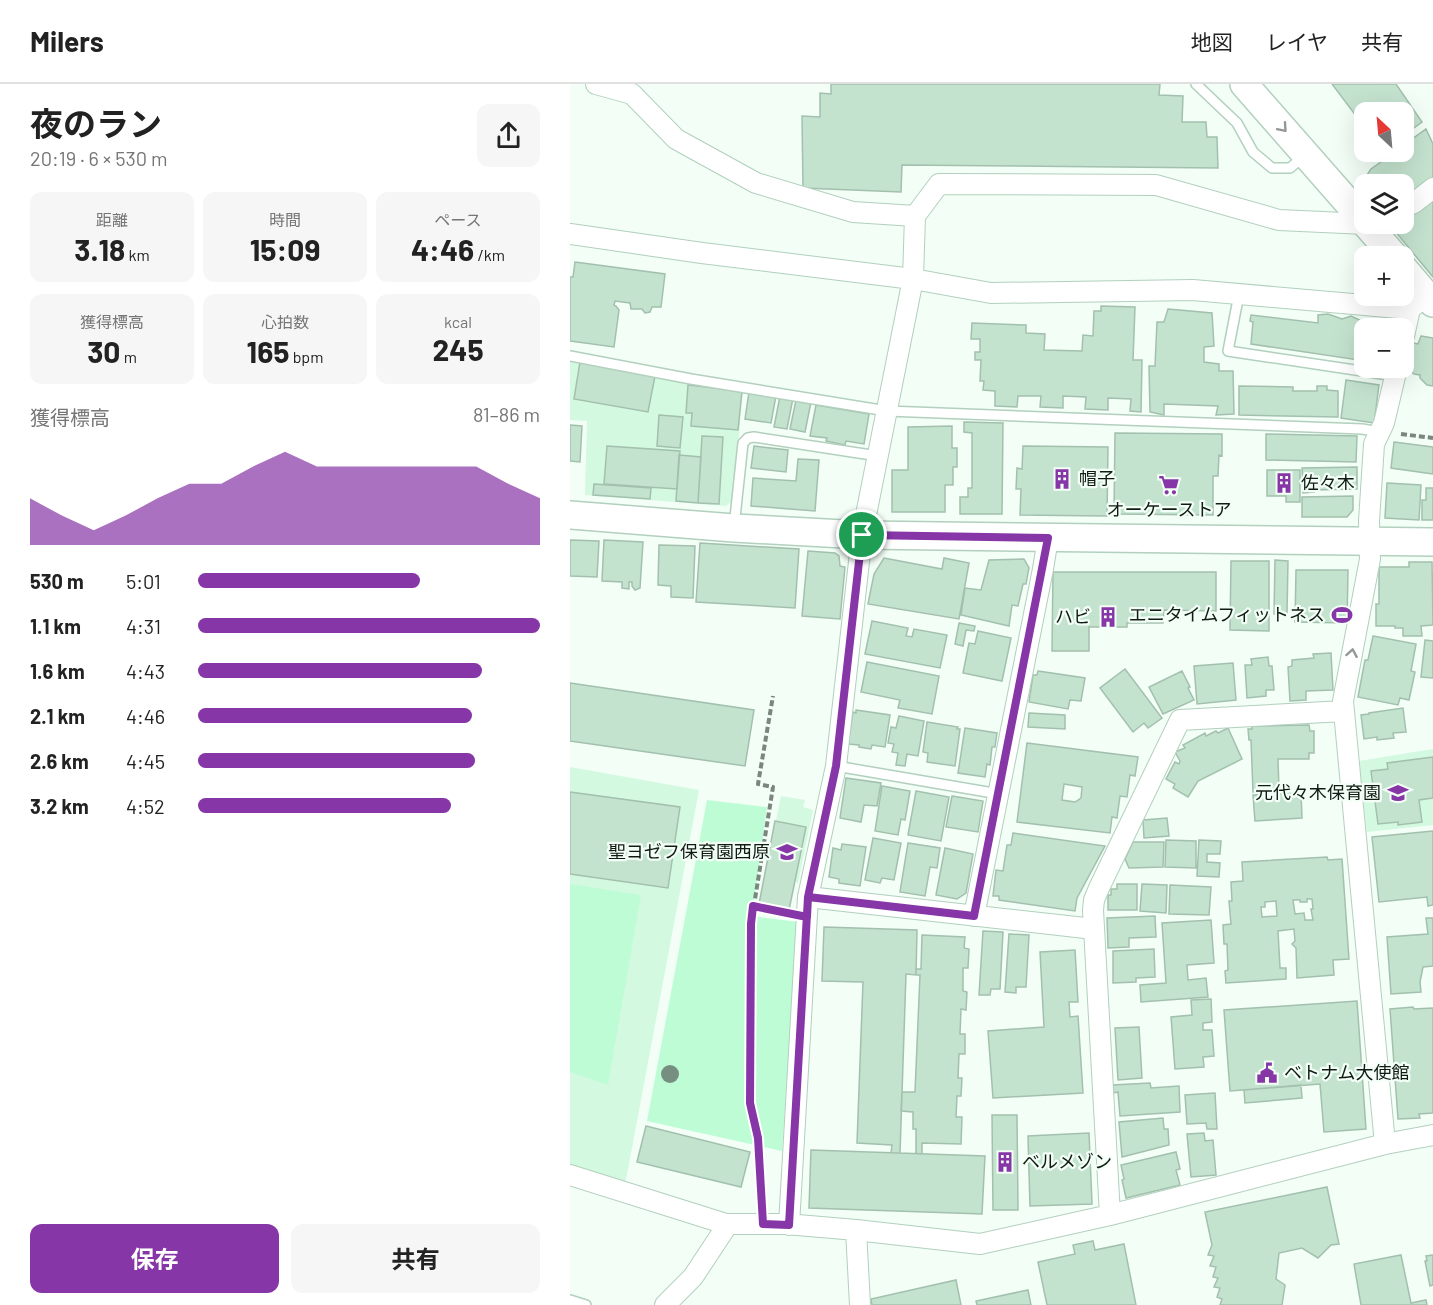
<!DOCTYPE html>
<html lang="ja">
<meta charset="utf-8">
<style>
:root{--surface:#fff;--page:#f6f6f6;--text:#222;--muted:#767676;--line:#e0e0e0;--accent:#8636a6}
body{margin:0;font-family:Barlow,"Noto Sans JP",sans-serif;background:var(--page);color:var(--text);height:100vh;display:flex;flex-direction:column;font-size:22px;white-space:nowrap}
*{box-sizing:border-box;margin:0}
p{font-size:20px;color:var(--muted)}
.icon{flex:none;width:33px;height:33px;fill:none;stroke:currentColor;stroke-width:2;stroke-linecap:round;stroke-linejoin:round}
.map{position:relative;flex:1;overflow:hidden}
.panel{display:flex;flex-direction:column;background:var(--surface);width:570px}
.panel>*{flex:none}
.needle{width:39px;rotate:334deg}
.controls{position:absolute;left:784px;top:18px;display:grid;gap:12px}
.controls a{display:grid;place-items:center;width:60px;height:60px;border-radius:12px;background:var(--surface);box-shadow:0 6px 24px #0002;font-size:30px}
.pin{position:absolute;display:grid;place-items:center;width:51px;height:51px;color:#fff;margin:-26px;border:3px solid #fff;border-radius:50%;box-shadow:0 2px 6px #0007}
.round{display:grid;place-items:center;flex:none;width:63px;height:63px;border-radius:12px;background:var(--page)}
.headline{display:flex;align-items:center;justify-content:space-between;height:102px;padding:0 30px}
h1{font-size:33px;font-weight:700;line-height:45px}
.metrics{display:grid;grid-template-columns:repeat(3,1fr);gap:9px;height:102px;padding:6px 30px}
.metrics div{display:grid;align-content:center;border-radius:12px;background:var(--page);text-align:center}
.metrics b{font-size:30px;font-weight:700}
.metrics small{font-size:16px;font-weight:400}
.metrics p{font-size:16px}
.chart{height:168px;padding:12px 30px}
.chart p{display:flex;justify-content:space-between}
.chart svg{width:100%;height:108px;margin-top:6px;fill:var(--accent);opacity:.7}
.action{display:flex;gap:12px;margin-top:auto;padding:12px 30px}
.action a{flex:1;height:69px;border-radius:12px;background:var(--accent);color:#fff;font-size:24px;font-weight:700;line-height:69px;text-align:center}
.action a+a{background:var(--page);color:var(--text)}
ul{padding:0 30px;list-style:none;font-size:20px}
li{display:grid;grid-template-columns:96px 72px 1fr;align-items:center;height:45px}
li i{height:15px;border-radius:8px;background:var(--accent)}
header{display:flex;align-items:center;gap:36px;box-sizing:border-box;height:84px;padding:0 30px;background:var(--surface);border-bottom:2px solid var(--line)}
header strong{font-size:28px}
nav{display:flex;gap:33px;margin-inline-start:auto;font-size:21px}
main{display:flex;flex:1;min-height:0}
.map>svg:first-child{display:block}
.built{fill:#d3f9e1}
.green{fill:#befcd6}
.building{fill:#c4e3cf;stroke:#a2c0ad;stroke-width:1.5;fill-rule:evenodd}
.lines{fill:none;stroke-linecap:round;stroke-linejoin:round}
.lane-casing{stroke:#b2d0bd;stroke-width:12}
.street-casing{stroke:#b2d0bd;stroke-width:22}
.secondary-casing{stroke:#b2d0bd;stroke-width:30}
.path{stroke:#7a867e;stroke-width:4;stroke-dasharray:6 3;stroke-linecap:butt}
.lane{stroke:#fff;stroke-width:9}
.street{stroke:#fff;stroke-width:20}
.secondary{stroke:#fff;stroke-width:27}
.tree{fill:#778f81}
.oneway{stroke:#939895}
.route-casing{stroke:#fff;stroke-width:12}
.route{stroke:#8636a6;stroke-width:8}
.labels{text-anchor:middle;stroke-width:4.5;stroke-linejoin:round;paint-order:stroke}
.poi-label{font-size:18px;fill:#101b14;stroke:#f2fef6;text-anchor:start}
</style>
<header>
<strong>Milers</strong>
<nav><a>地図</a><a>レイヤ</a><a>共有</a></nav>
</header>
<main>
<section class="panel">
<div class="headline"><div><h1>夜のラン</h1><p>20:19 · 6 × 530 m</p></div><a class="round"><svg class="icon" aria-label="share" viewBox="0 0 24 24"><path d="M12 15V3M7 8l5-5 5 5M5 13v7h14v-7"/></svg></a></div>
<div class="metrics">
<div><p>距離</p><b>3.18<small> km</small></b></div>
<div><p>時間</p><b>15:09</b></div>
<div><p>ペース</p><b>4:46<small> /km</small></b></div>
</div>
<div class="metrics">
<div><p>獲得標高</p><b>30<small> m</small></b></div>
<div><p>心拍数</p><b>165<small> bpm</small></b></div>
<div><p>kcal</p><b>245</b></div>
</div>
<div class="chart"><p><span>獲得標高</span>81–86 m</p>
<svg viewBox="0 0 160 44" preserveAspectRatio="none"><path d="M0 44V25L10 32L20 38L30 32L40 25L50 19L60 19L70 12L80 6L90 12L100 12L110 12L120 12L130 12L140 12L150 19L160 25V44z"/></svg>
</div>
<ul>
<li><b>530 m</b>5:01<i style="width:65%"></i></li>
<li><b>1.1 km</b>4:31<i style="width:100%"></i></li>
<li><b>1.6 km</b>4:43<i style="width:83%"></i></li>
<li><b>2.1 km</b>4:46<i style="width:80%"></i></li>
<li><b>2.6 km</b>4:45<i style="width:81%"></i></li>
<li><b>3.2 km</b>4:52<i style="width:74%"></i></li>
</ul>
<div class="action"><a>保存</a><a>共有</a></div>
</section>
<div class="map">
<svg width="863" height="1221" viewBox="0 0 863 1221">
<rect width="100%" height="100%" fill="#f2fef6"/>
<path class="built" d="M0 275 173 307 163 416 156 422 15 411 17 337 0 336Z
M863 665V741L797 748 789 677Z
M0 683 129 706 55 1101 0 1083Z
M211 712 235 716 233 723 243 726 228 799 225 798 219 826 189 820Z"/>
<path class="green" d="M137 716 197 723 182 832 227 838 212 1067 77 1037Z
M0 800 71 811 38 1001 0 988Z"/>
<path class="building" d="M261 0H590L589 11 613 12 612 38H636L637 53H647L648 84 332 81 331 108 233 104 232 32 250 33V9L261 10Z
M762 0H826L852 38 834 51V28H795V53L788 45 793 41Z
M856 45 863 60V96L834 115V100H795V105L791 100 801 85 825 68H834V61Z
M863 112V193L824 146 832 140H834V138Z
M5 178 95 190 91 223H82L80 228 75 229 72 225H61L60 219 45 217 44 221 46 222 49 226 44 263 0 257V193H3Z
M531 222 565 223 563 276H572L571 328 560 327 561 315 538 314V326L515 325 516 313 493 312V324L470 323 471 312H448L447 323 425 322V307L413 306 414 297H410L411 276H405V268H410V255H401L402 239 456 241V249L475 250 474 266 512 267 513 251 523 252 524 227H531Z
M598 225 642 229 644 262 634 263V278L649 280V287H663L664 330 646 331 648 322 594 320V331L580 328 579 282H585L587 238H594Z
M758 230 772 235 781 232 796 239 803 237 816 242V244H795V277L681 260 683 238 680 237 681 231 748 239V231Z
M851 252 863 254V302L857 301 850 294V291L844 290 837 284 843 259 848 260Z
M10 278 85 292 78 328 4 315Z
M776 296 809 301 804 339 771 334Z
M118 301 172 307 168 346 121 342 122 329H116Z
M669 302 723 303V307H747V302H757V306L768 307V333L669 331Z
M179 308 206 312 201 339 175 335Z
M210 312 223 314 217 345 204 343Z
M226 316 241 318 235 348 220 345Z
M246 321 299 330 294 360 276 357 275 361 256 357 257 354 240 352Z
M89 331 113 333 110 364 87 362Z
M394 338 433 339 432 430H390V413H398V404H402V349L394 348Z
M0 341 12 342 10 378 0 377Z
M382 342V364H387V383H383V401H375V428H322V386H338V343Z
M545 349 652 350V372L649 371 648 392H643V431L544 430Z
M696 350 787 352 786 378 696 376Z
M132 352 153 353 149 420 128 419Z
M824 358 863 363V390L821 384Z
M37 362 110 367 107 405 34 400Z
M184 362 218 366 216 388 181 384Z
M453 362 538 363 537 432 450 431 451 405H446L447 384 452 385Z
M109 371 131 373 128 419 106 417Z
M228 375 249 376 245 427 181 422 183 394 226 397Z
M787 383V405L744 406V408L733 409 732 384Z
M697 386H730V418H716V412H697Z
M817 399 851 401 849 436 815 434Z
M24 400 81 404 80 415 23 411Z
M856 404H863V436H852V416H856Z
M783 412V426L777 433H732V413Z
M0 456 29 457 27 493 0 492Z
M34 456 73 458 70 504 65 506 62 502V498H59V505L52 504V498L32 497Z
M130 459 229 465 225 524 126 518Z
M89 461 125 462 123 514 101 513V502L88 501Z
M238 467 265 469 269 472 270 482 275 483 270 535 232 532Z
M314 474 372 485 374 474 399 479 389 535 298 520 304 490Z
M454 475 459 484 456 500H453L448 522 442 521 439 542 391 531 395 504 411 506 419 476Z
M705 476 718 477 717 530H704Z
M661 477H699V547L660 546Z
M839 478H862L863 541 851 542 852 552H833V544H825V542H806V520H809V483H839Z
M726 486H778L777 539 725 538Z
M483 488H646V527L594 526 593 539H557V543H519V567H482Z
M302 537 338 544 336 552 342 553 344 545 377 551 370 584 295 570Z
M389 539 405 542 404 547 396 546 393 562 385 560Z
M408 547 441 554 432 597 393 589 399 559 405 560Z
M803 552 846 560 841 587 845 588 839 616 830 614 828 621 788 613 795 576H798Z
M855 556 863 557V594L851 593Z
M761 569 763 606 736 607V616L720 617 718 583 722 582V576L744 574 743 570Z
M698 573 699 582H702L704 606H696V612L677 614 675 581H682L681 575Z
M297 578 369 592 362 630 328 624 330 616 291 608Z
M663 579 666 616 627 620 624 582Z
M555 585 592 634 578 644 574 639 563 648 530 604Z
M468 587 515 594 511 617 500 616 498 625 459 618 463 591H467Z
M612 587 620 603 618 604 624 616 593 630 579 603Z
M0 599 184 626 175 682 0 657Z
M833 624 836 648 823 649 824 654 807 656V653L794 655 791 631 799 630V629Z
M286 626 320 631 315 663 302 661 301 665 289 663V661L278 660 283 628 286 629Z
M459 629 495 631V645L458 643Z
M329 632 354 637 348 672 337 670 335 682 326 681 328 669 322 668 324 660 318 659 321 643 326 644Z
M357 638 388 643 387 645H390L385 682 357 678 358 669 353 668Z
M739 641 740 647H744V669H739V675H708L709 707 683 708 681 656H679L678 645H682V642Z
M395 644 427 649 425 663H422L420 681 417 680 415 693 388 689Z
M658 644 672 675 628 697 618 713 603 704 605 700 596 695 605 678 609 680 610 677 605 668 615 664 613 661 635 649 636 652 646 647 648 649Z
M457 659 568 673 565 692 560 691 557 713 550 712 547 734 542 733 540 749 447 738ZM494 700 512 703 511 714 505 718 492 716Z
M863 673V714L849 716 852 738 828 741V738L808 740 801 687 818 685 817 679Z
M276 694 311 699 307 722 294 721 291 738 270 734Z
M312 702 340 707 335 736 331 735 328 751 305 747Z
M346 707 379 713 371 757 338 751Z
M0 708 110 723 98 804 0 790Z
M731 709 732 734 685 737 683 711Z
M382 712 413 717 408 748 376 743Z
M597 734 599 752 574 754 573 736Z
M205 737 236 743 219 826 189 820Z
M863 747V821L858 822 857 813 809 818 802 753Z
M443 749 535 762 507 814 505 827 429 816V812H423L426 786 433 787 437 761H441Z
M303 754 331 759 324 796 312 794 310 799 295 796Z
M596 756 626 757V784L595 783Z
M629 756 651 757 650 770H637V778L650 779 649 793 627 792Z
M563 758H594L593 783 559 784 555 775Z
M338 759 370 764 367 784 360 783 355 812 330 808Z
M272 760 296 763 290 802 269 799V795L259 793 263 764 271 766Z
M375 764 403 770 396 809 387 815 366 811Z
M757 773 758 776 772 775 779 875 763 876 764 891 727 894 726 864 722 860 725 857 724 845 708 847 710 884H716V895L656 899 655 887 658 886 657 860H654L653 841 661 840 659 817H662L661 798 673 797 672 778ZM737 815H742L743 825H741L743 836H735L734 829 725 830 723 816H730V818H737ZM706 817 707 832 692 833 691 823H695V818Z
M547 800H567V826H538V811H541V805H547Z
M572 800 597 801 596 829 570 827Z
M600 801 641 803 639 831 599 830Z
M585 832 586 853 559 854V863L538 864 537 834Z
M856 834H863V882L853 883 850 898 851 908 821 910 817 853 858 850Z
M641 836 644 879 617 881 618 896 636 894 638 913 571 918 570 901 596 899 592 839Z
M254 843 347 846 346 891 336 890 330 1069H321L322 1061 287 1059 293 898 252 897Z
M413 847 433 848 430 905H421L420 911H409Z
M439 850 459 851 456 903H446V909L435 908Z
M352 851 395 853 394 864 399 865 398 884H393V907L397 908 396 926 391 925 390 950H395V970H389L388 994H392L391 1012H387L386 1033H392L391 1060 352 1059V1070H346V1045H343V1028L331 1027 332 1008H345L350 891H346V885H351Z
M584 865 585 893 566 894V898L543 899V867Z
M505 866 508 918H499L500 933 508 932 513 1009 423 1014 418 947 474 943 470 868Z
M641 915 642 938 633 939V946H642L644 972 633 973 634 983 605 985 601 933 622 931 621 916Z
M787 917 796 1045 754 1048 750 1000 660 1007 654 926Z
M843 923 844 925 863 924V1029L849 1030 850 1034 828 1035 820 925Z
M569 943 572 994 548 996 545 944Z
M580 999 581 1004 609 1002 610 1028 550 1032 548 1008 543 1009V1001Z
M731 1001 732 1014 675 1019 674 1006Z
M645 1009 647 1045H637L636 1039 617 1040 615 1011Z
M422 1031H447L448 1126H423Z
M593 1034 594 1045H598L599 1061 552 1073 549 1038Z
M76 1042 180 1068 171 1103 67 1078Z
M519 1049 522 1120 460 1122 458 1052Z
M634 1049 635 1057 643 1056 646 1091 621 1093 617 1050Z
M241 1066 415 1072 412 1130 239 1124Z
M606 1068 610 1085 606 1086 610 1101 556 1114 552 1096 554 1095 551 1081Z
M757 1103 769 1160 761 1161 748 1174 732 1164 709 1169 706 1195 715 1201 712 1221H650L652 1215 647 1213 650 1204 644 1203 648 1194 643 1193 646 1183 640 1182 644 1172 638 1171 642 1161 635 1128Z
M523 1157 525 1166 554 1160 566 1221H477L468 1178 505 1170 503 1161Z
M831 1171 841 1219 856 1216 857 1221H791L784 1180Z
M863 1171V1201L860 1202 855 1177H857L856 1172Z
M386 1196 391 1221H302L301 1215Z
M458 1206 461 1221H407L406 1217Z"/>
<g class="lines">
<g class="lane-casing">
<path id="lane" d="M626 0 667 39 683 68 702 84H720L733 73
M669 210 658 267 825 292
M0 272 121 295 317 327 792 345 810 348
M164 443 173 359 178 354 184 353 308 372
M266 682 429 710
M0 1216 16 1221"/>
</g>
<g class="street-casing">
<path id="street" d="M26 0 62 10 106 55 186 99 283 128 345 132
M834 123 844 119 863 104
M0 150 132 169 343 195 421 209 623 206 840 225
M834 252 840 225 850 217
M238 813 524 845
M404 832 473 485 478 454
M815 1060 773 617 800 475 799 437 804 360 814 339 827 284
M0 1091 156 1140H216L286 1146 410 1160 540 1131 815 1060 863 1051
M540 1131 523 826 524 816 529 804 610 636 774 627
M219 1141 238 813 266 682 292 451 343 195 345 132 369 100 586 101 709 136 796 140
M286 1146 290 1221
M95 1221 123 1193 154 1146 156 1140"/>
</g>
<g class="secondary-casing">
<path id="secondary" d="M674 0 795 138
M796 140 824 172
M834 185 863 219
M0 431 164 444 292 451 863 458"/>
</g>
<path class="path" d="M831 350 863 354
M184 822 218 829
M192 1119 188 1054 180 1019 181 840 203 703 188 700 203 612"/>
<use href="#lane" class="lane"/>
<use href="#street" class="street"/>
<use href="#secondary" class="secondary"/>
</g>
<circle class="tree" cx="100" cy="990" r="9"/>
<defs><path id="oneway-chevron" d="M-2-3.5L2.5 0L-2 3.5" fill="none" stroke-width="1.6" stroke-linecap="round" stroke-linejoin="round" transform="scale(1.5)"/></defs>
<g class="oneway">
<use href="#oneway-chevron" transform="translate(713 44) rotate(49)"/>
<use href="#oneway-chevron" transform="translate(782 569) rotate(-80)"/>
</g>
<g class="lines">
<g class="route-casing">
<path id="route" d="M292 451 266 682 238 813 219 1141 193 1140 188 1054 180 1019 181 840 183 822 237 833 238 813 404 832 478 454 292 451"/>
</g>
<use href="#route" class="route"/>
</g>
<defs>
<g id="building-bare" transform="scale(1.62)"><path d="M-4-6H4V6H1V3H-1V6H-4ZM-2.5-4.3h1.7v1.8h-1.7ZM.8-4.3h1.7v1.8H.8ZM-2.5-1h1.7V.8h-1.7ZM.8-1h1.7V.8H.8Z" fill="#8636a6" stroke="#f2fef6" stroke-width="2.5" paint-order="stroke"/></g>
<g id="supermarket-bare" transform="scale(1.62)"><path d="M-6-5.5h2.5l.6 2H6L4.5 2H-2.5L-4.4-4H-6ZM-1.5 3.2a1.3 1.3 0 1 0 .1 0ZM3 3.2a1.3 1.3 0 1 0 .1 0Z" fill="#8636a6" stroke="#f2fef6" stroke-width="2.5" paint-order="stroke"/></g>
<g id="stadium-bare" transform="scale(1.62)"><path d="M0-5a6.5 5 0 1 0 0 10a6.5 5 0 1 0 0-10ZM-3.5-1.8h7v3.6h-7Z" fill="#8636a6" stroke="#f2fef6" stroke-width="2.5" paint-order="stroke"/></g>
<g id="school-bare" transform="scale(1.62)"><path d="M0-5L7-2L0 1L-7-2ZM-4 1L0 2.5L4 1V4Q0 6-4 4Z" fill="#8636a6" stroke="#f2fef6" stroke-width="2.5" paint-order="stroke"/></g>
<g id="civic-bare" transform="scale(1.62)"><path d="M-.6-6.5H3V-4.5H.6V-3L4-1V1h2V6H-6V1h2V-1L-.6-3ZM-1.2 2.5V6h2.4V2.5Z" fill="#8636a6" stroke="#f2fef6" stroke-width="2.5" paint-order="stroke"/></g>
</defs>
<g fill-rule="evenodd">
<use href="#building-bare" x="492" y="395"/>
<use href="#building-bare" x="714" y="399"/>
<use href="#supermarket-bare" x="599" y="401"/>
<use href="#stadium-bare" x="772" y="531"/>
<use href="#building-bare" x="538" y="533"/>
<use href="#school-bare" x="828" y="709"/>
<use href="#school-bare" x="217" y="768"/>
<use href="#civic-bare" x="697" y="989"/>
<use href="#building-bare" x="435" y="1078"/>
</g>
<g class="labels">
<g class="poi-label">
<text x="509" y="401">帽子</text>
<text x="731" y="405">佐々木</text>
<text x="599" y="432" text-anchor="middle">オーケーストア</text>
<text x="755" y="537" text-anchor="end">エニタイムフィットネス</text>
<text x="521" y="539" text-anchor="end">ハビ</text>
<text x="811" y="715" text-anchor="end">元代々木保育園</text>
<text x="200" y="774" text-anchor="end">聖ヨゼフ保育園西原</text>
<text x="714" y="995">ベトナム大使館</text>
<text x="452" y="1084">ベルメゾン</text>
</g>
</g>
</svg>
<div class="controls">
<a><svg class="needle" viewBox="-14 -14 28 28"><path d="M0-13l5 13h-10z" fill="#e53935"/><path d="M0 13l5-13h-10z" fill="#767676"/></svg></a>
<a><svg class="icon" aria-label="layers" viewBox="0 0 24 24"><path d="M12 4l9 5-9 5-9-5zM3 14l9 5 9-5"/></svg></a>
<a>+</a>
<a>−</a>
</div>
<div class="pin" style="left:292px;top:451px;background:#1e9e55"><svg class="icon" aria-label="arrive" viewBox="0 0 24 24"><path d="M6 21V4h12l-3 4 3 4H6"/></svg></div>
</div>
</main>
